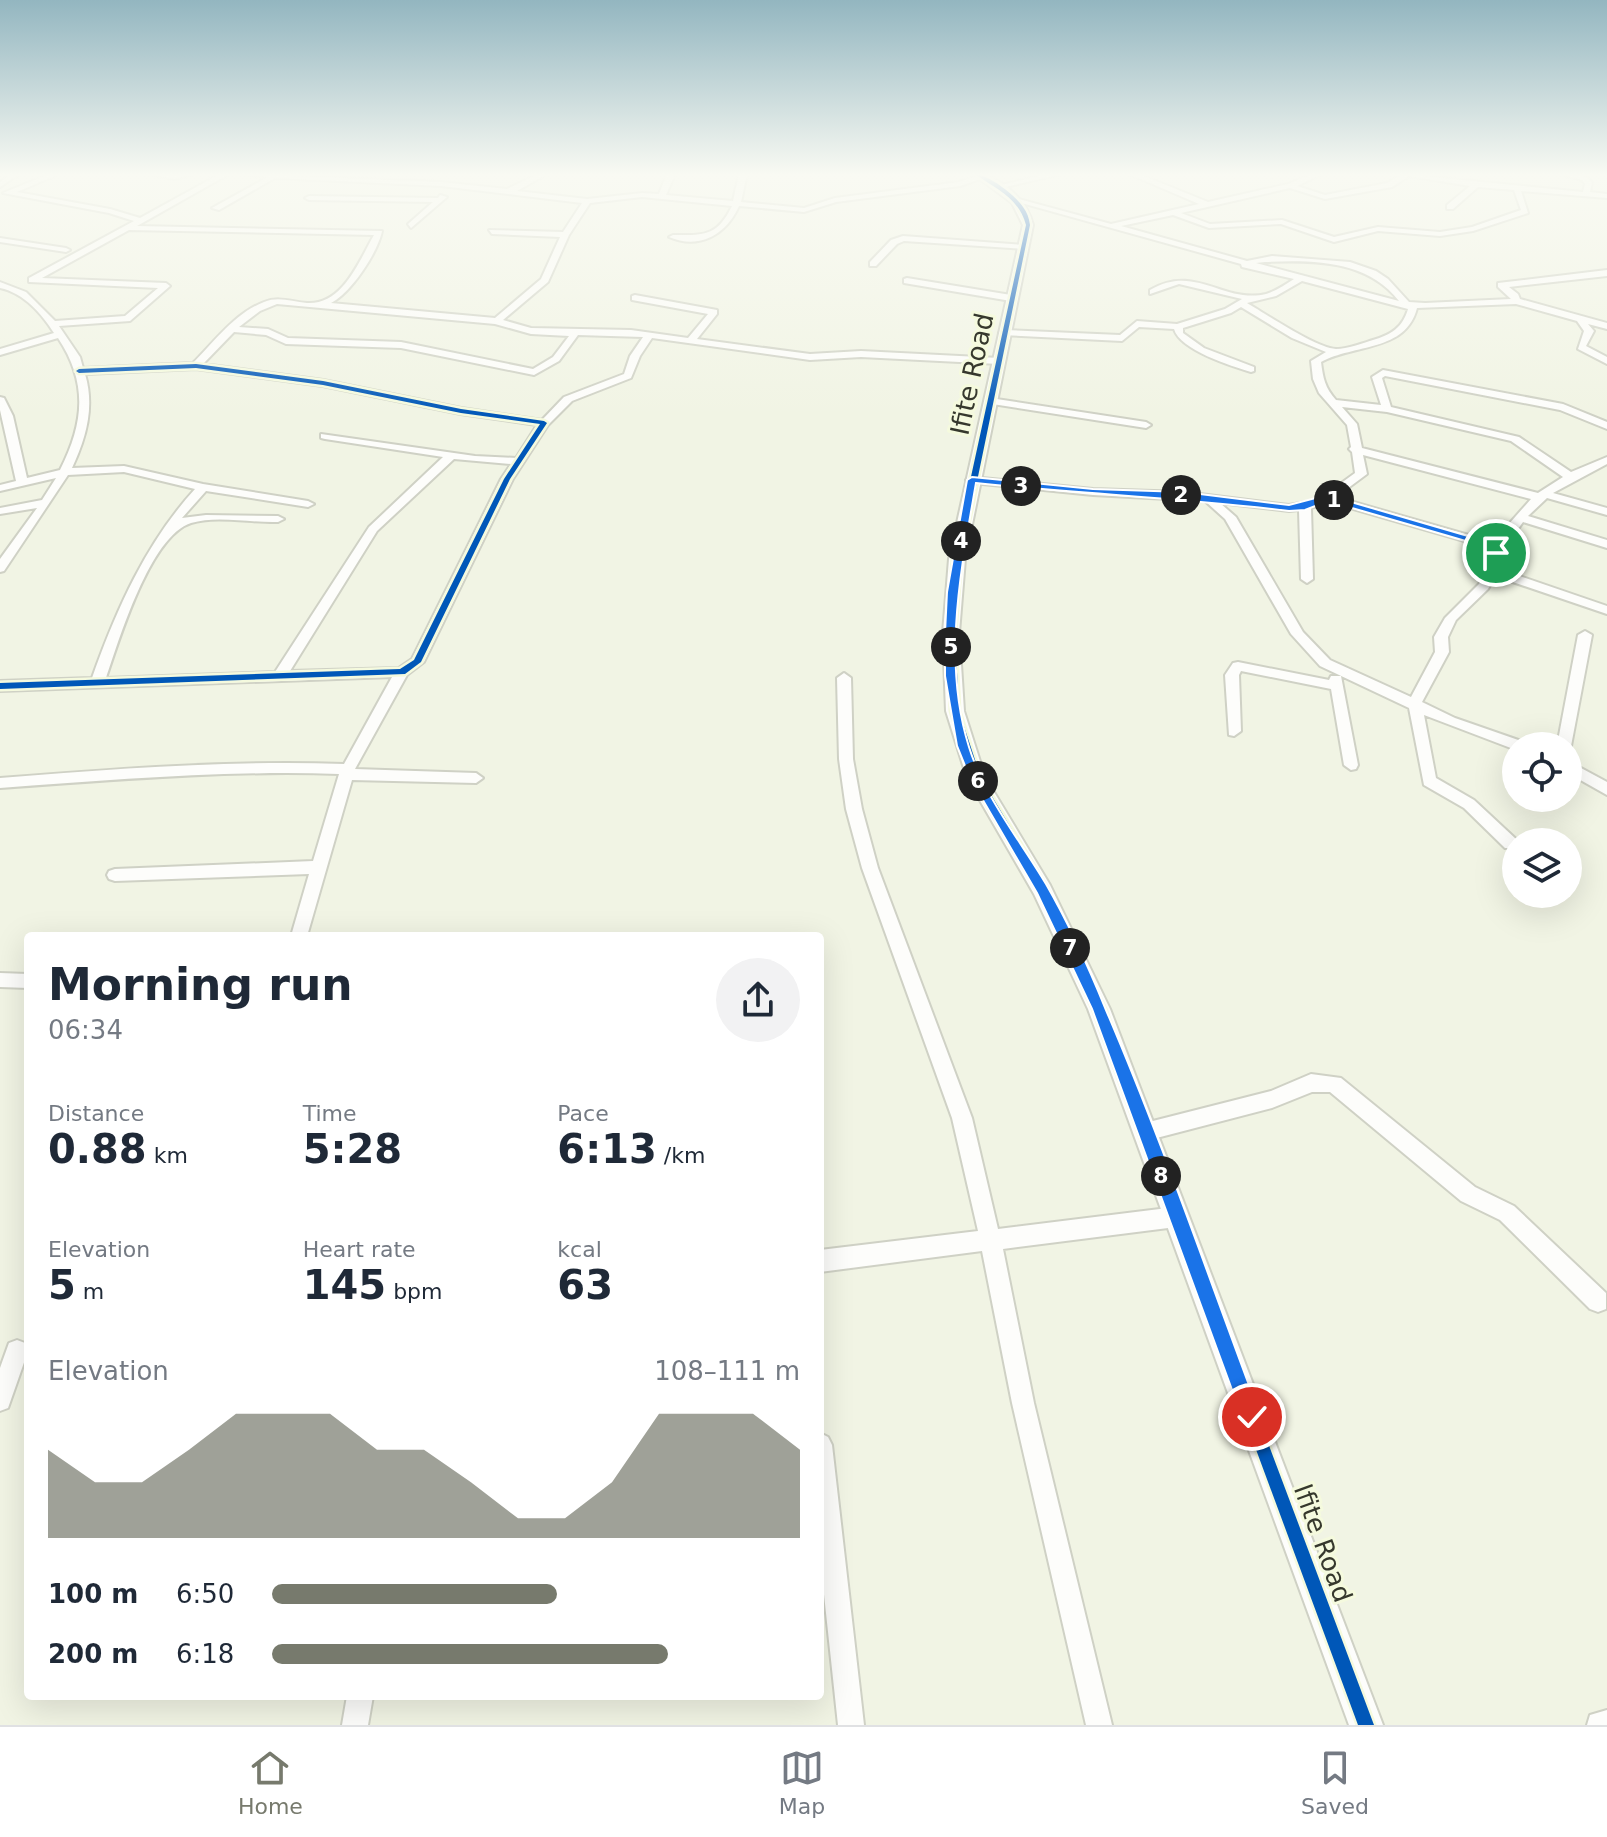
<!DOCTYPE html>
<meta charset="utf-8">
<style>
:root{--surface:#fff;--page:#f2f2f3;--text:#1f2937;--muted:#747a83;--line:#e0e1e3;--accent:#777a6d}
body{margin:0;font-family:"DejaVu Sans",sans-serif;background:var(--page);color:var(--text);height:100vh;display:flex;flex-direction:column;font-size:30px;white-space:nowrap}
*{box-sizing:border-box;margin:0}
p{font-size:26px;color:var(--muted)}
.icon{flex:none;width:44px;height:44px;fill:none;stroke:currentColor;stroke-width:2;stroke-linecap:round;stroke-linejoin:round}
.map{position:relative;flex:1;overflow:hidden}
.drawer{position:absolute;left:24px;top:932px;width:800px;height:768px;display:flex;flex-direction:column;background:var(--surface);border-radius:8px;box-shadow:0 8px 32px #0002}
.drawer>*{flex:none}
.fabs{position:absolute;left:1502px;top:732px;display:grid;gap:16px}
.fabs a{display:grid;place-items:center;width:80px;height:80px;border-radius:50%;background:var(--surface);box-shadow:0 8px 32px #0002;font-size:40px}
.pin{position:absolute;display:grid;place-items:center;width:68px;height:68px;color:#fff;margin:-34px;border:4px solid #fff;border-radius:50%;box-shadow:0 2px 8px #0007}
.km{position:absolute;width:40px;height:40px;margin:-20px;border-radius:50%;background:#222;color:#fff;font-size:22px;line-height:40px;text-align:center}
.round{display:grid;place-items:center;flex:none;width:84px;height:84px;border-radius:42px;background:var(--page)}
.headline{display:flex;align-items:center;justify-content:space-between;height:136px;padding:0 24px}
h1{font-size:44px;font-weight:700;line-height:60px}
.stats{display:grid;grid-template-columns:repeat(3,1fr);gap:12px;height:136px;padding:8px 24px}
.stats div{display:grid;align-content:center}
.stats b{font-size:40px;font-weight:700}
.stats small{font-size:22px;font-weight:400}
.stats p{font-size:22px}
.chart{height:224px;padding:16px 24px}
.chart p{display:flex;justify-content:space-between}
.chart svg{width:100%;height:144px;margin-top:8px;fill:var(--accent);opacity:.7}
ul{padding:0 24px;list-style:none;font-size:26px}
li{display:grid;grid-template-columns:128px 96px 1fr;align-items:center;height:60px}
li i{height:20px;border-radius:10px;background:var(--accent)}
.dock{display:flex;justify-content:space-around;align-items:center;height:112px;border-top:2px solid var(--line);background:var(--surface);font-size:22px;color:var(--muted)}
.dock a{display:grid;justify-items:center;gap:4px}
.dock .on{color:var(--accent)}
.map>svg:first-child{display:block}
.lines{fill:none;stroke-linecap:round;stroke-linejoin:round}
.minor-casing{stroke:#cfd1c5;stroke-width:4}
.tertiary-casing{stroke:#cfd1c5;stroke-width:4}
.minor{fill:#fdfdfb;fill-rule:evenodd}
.tertiary{fill:#fdfdfb;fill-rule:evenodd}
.cycleway-casing{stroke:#f5fade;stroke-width:5}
.cycleway{fill:#0057b8;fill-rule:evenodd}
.route{fill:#1a73e8;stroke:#fff;stroke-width:2}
.labels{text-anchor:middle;stroke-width:6;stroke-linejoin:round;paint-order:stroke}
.street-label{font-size:26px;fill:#36382d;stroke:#f5fade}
</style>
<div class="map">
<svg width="1607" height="1725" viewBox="0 0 1607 1725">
<rect width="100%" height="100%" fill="#f1f4e4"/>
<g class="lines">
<g class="minor-casing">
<path id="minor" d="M11 174H19L0 187V182Z
M49 174H59L17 192 110 209 140 218 220 174H229L137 226 382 231C378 252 351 293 331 303L495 318 541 279 560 237 492 234 489 230 563 232 582 203 441 186 275 178 219 210 212 208 268 177 242 174 441 182 507 189 538 174H547L517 191 587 199 642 193 659 194 667 174H675L666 195 733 201 739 174H747L741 202 804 208 835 198 959 182 982 174 983 178 960 186 836 202 804 212 739 206C726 235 699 250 669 237L673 235C704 235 717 237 732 206L642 197 590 203 569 235 548 282 503 320 531 328 631 330 688 338 708 314 632 300V296L635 295 717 310V314L697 339 810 354 861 351 999 358 1004 361 999 364 861 357 810 360 652 338 640 356 631 378 572 401 548 425 513 479 424 662 407 675 355 769 476 773 483 778 476 783 352 780 307 936H291L309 874 115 881 109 879 107 875 109 871 115 869 313 861 339 774C226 770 113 780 0 788V778C114 769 229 760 344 764L392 677 0 691V681L92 678C117 608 146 543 195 489L124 472 68 475 4 571 0 572V559L37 508 0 514V508L42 500 56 478 0 491V485L16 481 0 410V397L4 398 13 416 27 478 60 470C84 423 88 383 58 338L0 355V349L54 333C42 314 24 293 0 288V282L26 292 55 321 125 316 158 288 29 282V278L134 221 109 213 3 193ZM129 230 374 235C359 261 343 305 307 303 292 302 279 296 264 302 235 313 214 342 193 363L83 368 80 357 59 326 130 321 170 286 166 283 42 278ZM277 304 495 324 531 334 569 336 553 357 533 369 401 342 288 338 268 329 239 327 260 311ZM234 332 266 335 286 344 401 348 534 375 559 361 578 335 643 337 630 356 624 374 564 397 542 420 461 408 323 380 203 364ZM196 369 323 386 461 414 537 425 516 458 475 456 321 434V438L325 439 443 457 369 527 275 672 106 678C119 640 150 536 191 523 217 515 251 523 278 522L284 519 278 516 206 515 182 518 206 491 308 507 314 504 308 501 203 484 124 466 72 468C86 438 95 407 85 374ZM454 459 511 464 501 479 412 659 399 668 290 671 377 531Z
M147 174H194L175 179Z
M1047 174H1061L997 189 993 187Z
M1129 174H1139L1208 202 1288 184 1312 174H1322L1297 186 1325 195 1387 183 1402 174 1583 192 1585 184 1582 180 1561 174C1573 174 1583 173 1592 182L1590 192 1607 194V198L1521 191 1528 213 1473 231 1440 236 1378 231 1334 242 1281 224 1209 228 1173 215 1121 226 1247 261 1272 256 1350 262 1376 271 1388 279 1409 302 1425 303 1511 299 1498 287V283L1607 270V276L1509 287 1518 294 1520 299 1607 323V329L1588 324 1594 331 1586 346 1607 357V364L1578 349 1584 331 1577 321 1516 304 1417 308C1406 352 1354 344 1321 362 1323 378 1325 388 1336 400L1381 405 1372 377 1383 370 1563 404 1607 422V429L1560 410 1385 376 1382 378 1391 407 1519 437 1571 472 1607 457V464L1553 493 1607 508V515L1547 498 1528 516 1607 540V548L1523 522 1510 540 1498 550 1504 559 1499 569 1607 606V614L1495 576 1488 589 1456 620 1448 637 1449 652 1422 702 1455 718 1524 742 1526 746H1516V750L1424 715 1436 778 1474 800 1517 840 1516 848H1505L1464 808 1424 785 1409 708 1320 666 1291 634 1225 519 1205 501 1093 495 972 483 966 480 972 477 1093 489 1184 492 1289 505 1318 500 1355 473 1352 452 1349 449 1351 447 1347 425 1319 393 1313 379 1311 361 1326 352 1292 338 1241 307 1231 313 1183 328V333L1204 348 1254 367V371L1251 372C1231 366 1180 350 1174 329L1139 327 1122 341 1001 335 999 333 1004 330 1120 335 1137 321 1177 324 1225 309 1242 299 1179 284 1150 294V290C1195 263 1224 304 1266 294 1276 291 1286 284 1294 279L1242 267 1241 264 1011 200 1015 198 1111 224 1199 204ZM1409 176 1470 186 1447 205V209H1453L1478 187 1514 190 1521 210 1472 227 1440 232 1378 227 1334 237 1282 220 1210 224 1181 213 1290 188 1325 199 1392 187ZM1265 262C1313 260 1367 260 1399 301L1256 263ZM1302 281 1408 309C1403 327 1391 335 1373 340 1363 343 1347 349 1336 349 1316 348 1266 314 1247 303L1276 296ZM1342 407 1387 412 1511 441 1563 477 1538 493 1362 448 1357 424ZM1363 455 1531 499 1493 542 1336 497 1367 474ZM1329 502 1485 547 1492 559 1479 584 1445 618 1434 637 1435 652 1411 697 1330 660 1303 632 1236 517 1220 503 1289 511 1299 510 1301 579 1307 583 1313 579 1311 508Z
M440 195 447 197 411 228 408 224 433 202 309 200 305 198 309 196 438 198Z
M903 236 1024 245 1028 247 1024 249 904 241 897 244 876 266H870V262L891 240Z
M0 238 66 248 70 250 66 252 0 242Z
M907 278 1011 295 1015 298 1011 301 904 283V279Z
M990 398 1146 422 1151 425 1146 428 986 403 985 401Z
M1585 631 1592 635 1571 746 1568 750V746H1557L1578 635Z
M1238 662 1329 680 1331 676H1341L1358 765 1356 769 1351 770 1344 765 1331 689 1241 671 1239 675 1241 731 1234 736 1229 735 1225 675 1233 663Z
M844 673 851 678 853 759 862 809 878 868 972 1118 998 1229 1176 1207 1183 1210 1186 1217 1183 1224 1176 1227 1003 1249 1034 1403 1112 1725H1086L1012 1403 982 1251 820 1272V1250L978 1231 952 1118 862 868 846 809 839 759 837 678Z
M1568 761 1607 782V795L1568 773Z
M0 973 28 974V988L0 987Z
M1311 1074 1341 1078 1475 1187 1514 1206 1606 1293V1309L1598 1312 1590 1309 1500 1220 1461 1201 1330 1092H1312L1272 1108 1145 1141 1138 1138 1135 1132 1138 1126 1145 1123 1271 1091Z
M17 1340 25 1343 28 1351 8 1408 0 1411V1368L9 1343Z
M820 1433 828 1437 832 1445 864 1725H838L820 1557Z
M347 1696H373L368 1725H342Z
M1607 1710V1725H1587L1590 1715Z"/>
</g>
<g class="tertiary-casing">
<path id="tertiary" d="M973 174C999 174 1027 200 1033 225L965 559 959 633 964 711 985 777 1050 885 1110 1009 1383 1725H1349L1088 1009 1034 894 967 778 946 711 943 633 949 559 1023 225 1012 203Z"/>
</g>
<use href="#minor" class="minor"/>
<use href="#tertiary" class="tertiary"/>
<g class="cycleway-casing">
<path id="cycleway" d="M975 174C989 175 1015 195 1023 207 1027 212 1029 218 1030 225L961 559 955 633 959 711 981 778 1047 888 1105 1009 1374 1725H1358L1093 1009 1039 893 971 778 951 711 947 633 953 559 1026 225C1019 198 996 189 975 174Z
M196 364 323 381 461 409 544 421 547 423 510 479 421 662 405 674 0 689V683L400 669 414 660 504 479 540 424 461 413 323 385 196 368 79 373 76 371 79 369Z"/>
</g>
<use href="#cycleway" class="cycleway"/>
</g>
<linearGradient id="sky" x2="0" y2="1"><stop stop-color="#93b6c0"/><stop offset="0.42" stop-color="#f9faf3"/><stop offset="1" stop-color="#f9faf3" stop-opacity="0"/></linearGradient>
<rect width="1607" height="416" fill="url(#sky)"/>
<path class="route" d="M972 477 1093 489 1184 492 1289 505 1327 495 1492 543 1501 553 1493 555 1486 547 1328 501 1305 510 1289 511C1185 498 1080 494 976 483 961 570 942 661 969 747 984 796 1020 840 1046 884 1069 924 1089 968 1106 1010 1163 1143 1210 1282 1261 1417L1252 1427 1242 1417 1092 1009 1037 893 970 778 957 746 945 676V633L947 592 967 480Z"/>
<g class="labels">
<g class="street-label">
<text transform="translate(972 374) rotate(-78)" y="9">Ifite Road</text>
<text transform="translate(1323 1543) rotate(70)" y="9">Ifite Road</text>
</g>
</g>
</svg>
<div class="fabs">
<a><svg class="icon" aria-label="locate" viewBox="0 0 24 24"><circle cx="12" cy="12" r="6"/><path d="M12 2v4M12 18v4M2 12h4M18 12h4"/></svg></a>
<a><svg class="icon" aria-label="layers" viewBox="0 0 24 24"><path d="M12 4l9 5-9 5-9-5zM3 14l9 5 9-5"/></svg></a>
</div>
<div class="pin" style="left:1496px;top:553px;background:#1e9e55"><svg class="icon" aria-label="arrive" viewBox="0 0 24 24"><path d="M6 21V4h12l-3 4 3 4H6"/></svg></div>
<div class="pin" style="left:1252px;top:1417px;background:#d93025"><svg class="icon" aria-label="check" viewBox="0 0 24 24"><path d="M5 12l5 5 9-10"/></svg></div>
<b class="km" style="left:1334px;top:500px">1</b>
<b class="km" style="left:1181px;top:495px">2</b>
<b class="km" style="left:1021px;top:486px">3</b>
<b class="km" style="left:961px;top:541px">4</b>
<b class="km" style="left:951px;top:647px">5</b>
<b class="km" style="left:978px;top:781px">6</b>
<b class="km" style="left:1070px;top:948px">7</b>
<b class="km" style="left:1161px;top:1176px">8</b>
<section class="drawer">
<div class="headline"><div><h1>Morning run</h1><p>06:34</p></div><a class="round"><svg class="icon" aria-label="share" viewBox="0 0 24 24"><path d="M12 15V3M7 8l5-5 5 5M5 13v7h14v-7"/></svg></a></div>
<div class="stats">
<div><p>Distance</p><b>0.88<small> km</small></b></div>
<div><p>Time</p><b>5:28</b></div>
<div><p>Pace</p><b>6:13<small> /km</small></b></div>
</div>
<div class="stats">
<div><p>Elevation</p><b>5<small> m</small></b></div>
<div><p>Heart rate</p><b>145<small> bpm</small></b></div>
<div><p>kcal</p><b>63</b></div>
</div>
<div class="chart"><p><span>Elevation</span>108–111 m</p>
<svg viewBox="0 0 160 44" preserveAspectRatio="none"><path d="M0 44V17L10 27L20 27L30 17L40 6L50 6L60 6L70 17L80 17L90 27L100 38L110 38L120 27L130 6L140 6L150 6L160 17V44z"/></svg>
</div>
<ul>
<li><b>100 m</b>6:50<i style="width:54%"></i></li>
<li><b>200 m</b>6:18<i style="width:75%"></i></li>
</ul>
</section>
</div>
<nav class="dock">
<a class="on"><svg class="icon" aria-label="home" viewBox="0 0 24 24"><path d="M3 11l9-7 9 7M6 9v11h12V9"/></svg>Home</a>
<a><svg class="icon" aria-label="map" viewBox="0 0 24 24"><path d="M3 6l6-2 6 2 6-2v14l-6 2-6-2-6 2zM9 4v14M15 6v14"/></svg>Map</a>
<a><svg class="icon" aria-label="saved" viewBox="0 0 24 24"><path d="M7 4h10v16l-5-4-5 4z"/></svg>Saved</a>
</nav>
